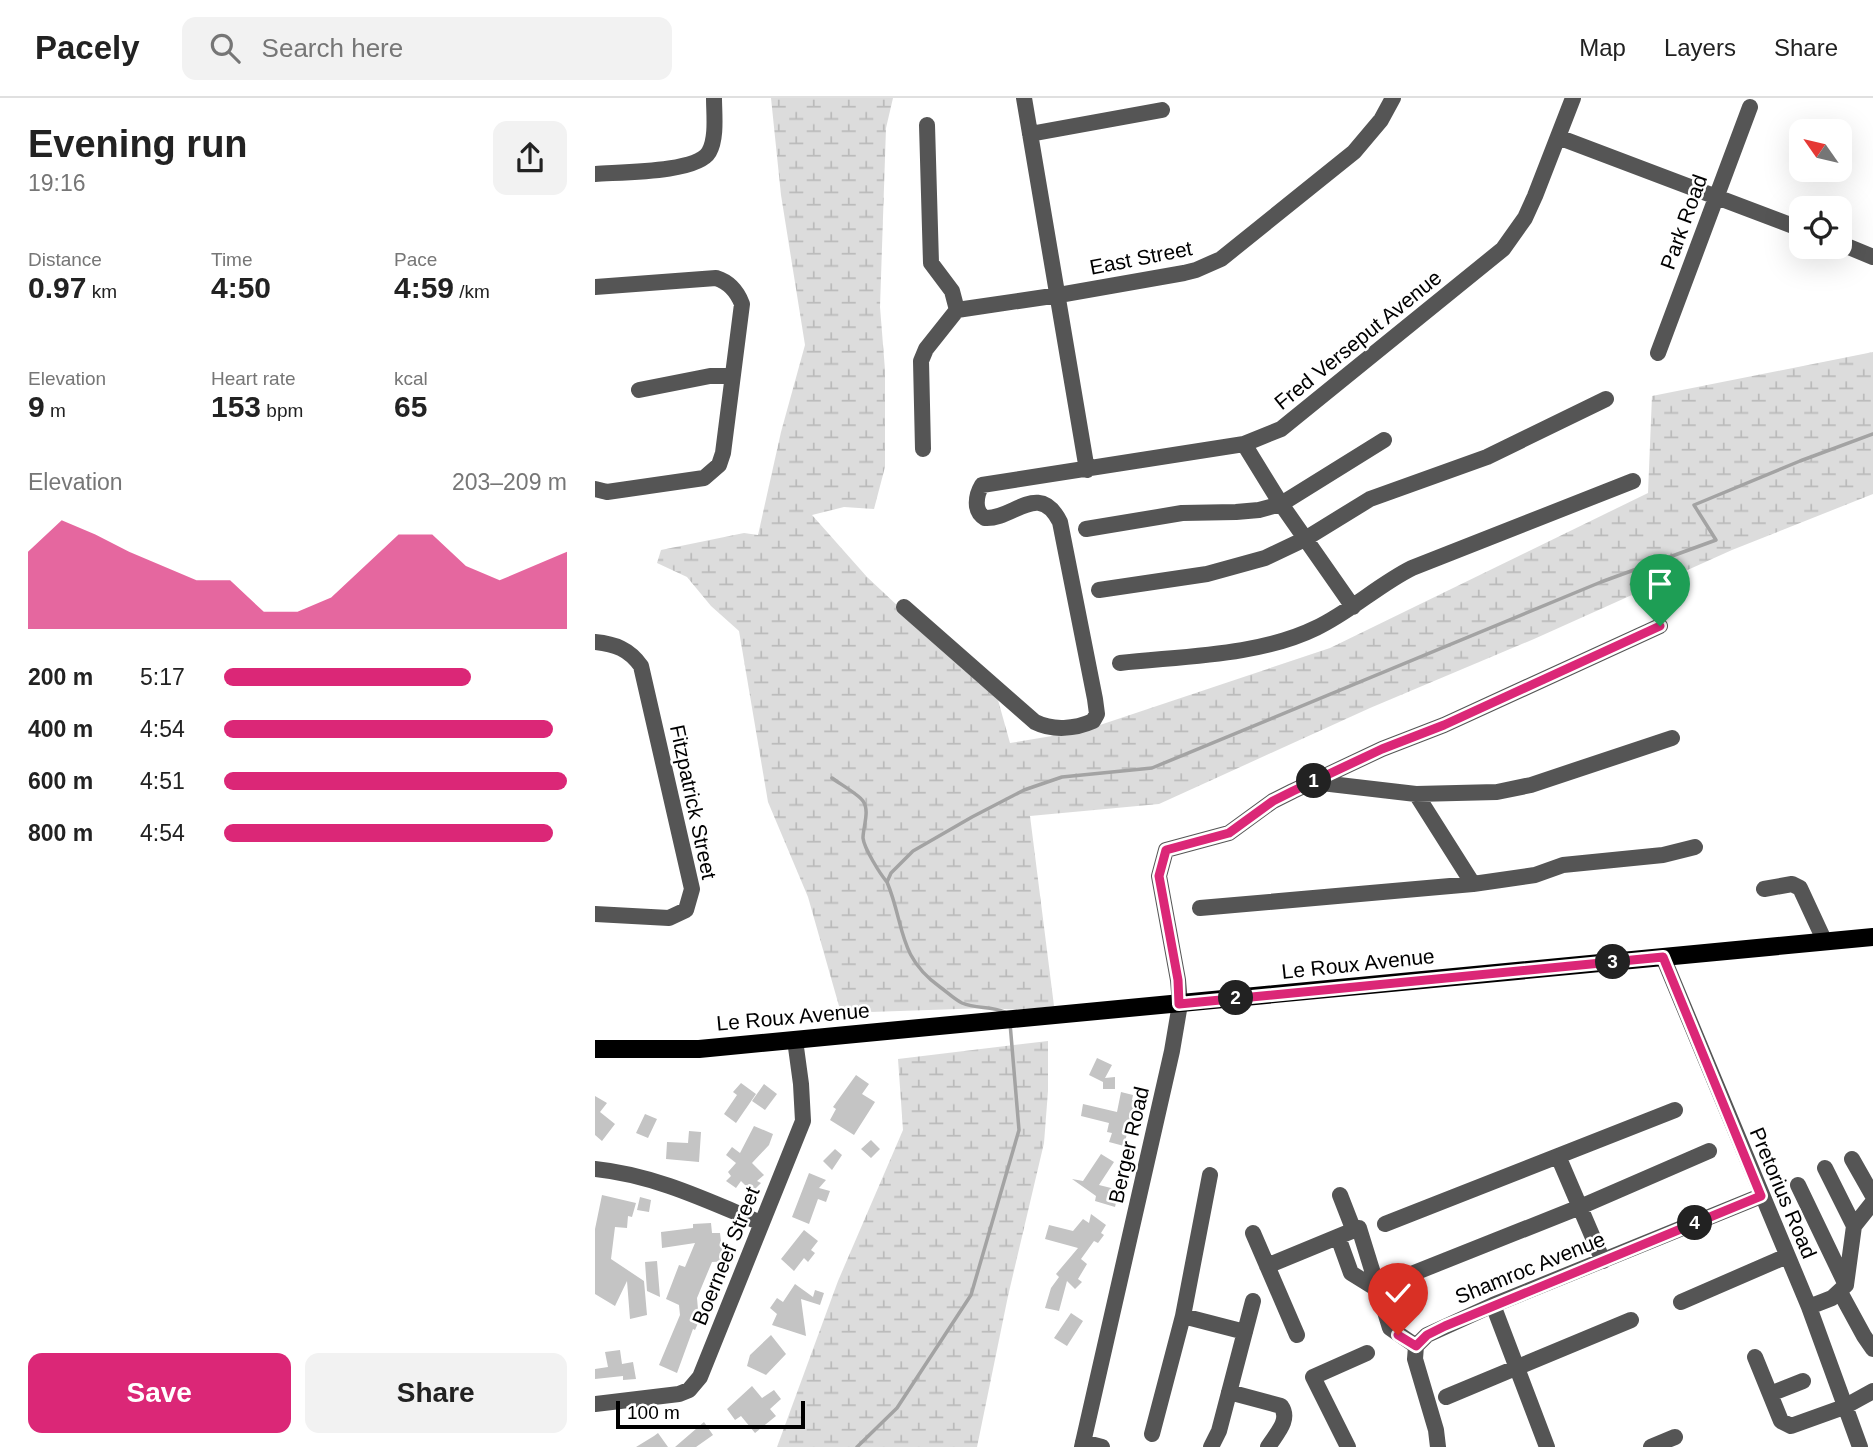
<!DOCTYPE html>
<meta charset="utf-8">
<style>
:root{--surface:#fff;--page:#f2f2f2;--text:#222;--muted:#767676;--line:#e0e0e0;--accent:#db2777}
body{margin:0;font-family:Arial,sans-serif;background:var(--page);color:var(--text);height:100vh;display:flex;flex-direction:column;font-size:26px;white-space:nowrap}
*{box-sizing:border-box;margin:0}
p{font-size:23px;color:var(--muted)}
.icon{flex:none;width:38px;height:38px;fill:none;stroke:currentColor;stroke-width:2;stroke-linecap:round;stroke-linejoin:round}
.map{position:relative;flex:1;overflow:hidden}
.drawer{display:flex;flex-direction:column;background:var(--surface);width:595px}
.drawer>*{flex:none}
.needle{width:46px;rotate:304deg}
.buttons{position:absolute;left:1194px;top:21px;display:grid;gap:14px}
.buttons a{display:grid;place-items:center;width:63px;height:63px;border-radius:14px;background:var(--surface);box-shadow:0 7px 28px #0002;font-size:35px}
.scale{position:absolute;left:21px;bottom:18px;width:189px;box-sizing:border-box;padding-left:7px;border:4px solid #000;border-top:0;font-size:19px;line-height:24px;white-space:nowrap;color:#000;-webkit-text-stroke:5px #fff;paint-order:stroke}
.pin{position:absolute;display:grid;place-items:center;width:60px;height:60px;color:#fff;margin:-72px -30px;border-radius:50% 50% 50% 0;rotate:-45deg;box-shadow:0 0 7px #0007}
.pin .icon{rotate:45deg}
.km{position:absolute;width:35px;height:35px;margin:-18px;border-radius:50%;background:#222;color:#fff;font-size:19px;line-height:35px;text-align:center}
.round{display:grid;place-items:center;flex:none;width:74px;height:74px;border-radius:14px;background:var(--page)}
.overview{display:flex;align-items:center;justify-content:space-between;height:119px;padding:0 28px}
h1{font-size:38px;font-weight:700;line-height:52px}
.stats{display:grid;grid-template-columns:repeat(3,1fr);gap:10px;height:119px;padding:7px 28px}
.stats div{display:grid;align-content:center}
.stats b{font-size:30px;font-weight:700}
.stats small{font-size:19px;font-weight:400}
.stats p{font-size:19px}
.chart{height:196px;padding:14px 28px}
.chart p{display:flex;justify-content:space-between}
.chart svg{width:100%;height:126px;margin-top:7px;fill:var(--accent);opacity:.7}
.button{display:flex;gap:14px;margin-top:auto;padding:14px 28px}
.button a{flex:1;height:80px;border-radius:14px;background:var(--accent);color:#fff;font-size:28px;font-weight:700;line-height:80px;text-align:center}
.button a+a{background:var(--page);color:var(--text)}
ul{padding:0 28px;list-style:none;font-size:23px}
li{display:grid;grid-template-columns:112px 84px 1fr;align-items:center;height:52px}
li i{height:18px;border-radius:9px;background:var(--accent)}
header{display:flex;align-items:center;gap:42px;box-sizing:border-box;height:98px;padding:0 35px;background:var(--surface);border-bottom:2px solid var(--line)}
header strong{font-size:33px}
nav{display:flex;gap:38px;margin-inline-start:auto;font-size:24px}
.search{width:490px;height:63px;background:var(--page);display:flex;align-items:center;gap:18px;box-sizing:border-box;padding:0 24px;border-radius:14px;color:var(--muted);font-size:26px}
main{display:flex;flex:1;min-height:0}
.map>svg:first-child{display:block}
.wetland{fill:url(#wetland-marsh)}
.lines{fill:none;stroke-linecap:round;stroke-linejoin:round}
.stream{stroke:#a3a3a3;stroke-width:3.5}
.building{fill:#c4c4c4}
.minor{stroke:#555;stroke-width:16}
.major{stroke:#000;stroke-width:18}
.route-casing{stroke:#fff;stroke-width:14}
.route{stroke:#db2777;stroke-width:9}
.labels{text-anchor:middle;stroke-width:5;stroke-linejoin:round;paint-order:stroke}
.street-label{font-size:21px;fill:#000;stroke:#fff}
</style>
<header>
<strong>Pacely</strong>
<div class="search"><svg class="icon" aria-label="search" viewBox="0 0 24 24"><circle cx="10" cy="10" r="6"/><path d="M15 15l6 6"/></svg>Search here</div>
<nav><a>Map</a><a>Layers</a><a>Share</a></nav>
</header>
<main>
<section class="drawer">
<div class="overview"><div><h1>Evening run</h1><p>19:16</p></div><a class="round"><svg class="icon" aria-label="share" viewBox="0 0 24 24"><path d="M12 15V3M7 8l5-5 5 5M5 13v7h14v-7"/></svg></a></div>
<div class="stats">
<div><p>Distance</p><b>0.97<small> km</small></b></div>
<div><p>Time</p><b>4:50</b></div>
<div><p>Pace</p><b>4:59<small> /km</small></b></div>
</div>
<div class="stats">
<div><p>Elevation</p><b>9<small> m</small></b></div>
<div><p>Heart rate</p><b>153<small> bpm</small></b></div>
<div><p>kcal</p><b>65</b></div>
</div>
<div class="chart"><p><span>Elevation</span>203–209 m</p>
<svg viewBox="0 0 160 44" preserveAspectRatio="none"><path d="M0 44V17L10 6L20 11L30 17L40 22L50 27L60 27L70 38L80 38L90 33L100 22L110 11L120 11L130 22L140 27L150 22L160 17V44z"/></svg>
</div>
<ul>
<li><b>200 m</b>5:17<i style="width:72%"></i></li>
<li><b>400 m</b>4:54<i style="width:96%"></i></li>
<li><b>600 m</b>4:51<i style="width:100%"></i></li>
<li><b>800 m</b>4:54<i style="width:96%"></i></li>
</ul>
<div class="button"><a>Save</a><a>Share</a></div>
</section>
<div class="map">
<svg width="1278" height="1349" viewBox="0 0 1278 1349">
<defs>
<pattern id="wetland-marsh" width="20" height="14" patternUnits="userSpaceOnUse" patternTransform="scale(1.75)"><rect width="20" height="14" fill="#dcdcdc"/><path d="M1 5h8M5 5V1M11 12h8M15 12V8" fill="none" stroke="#bbb"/></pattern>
</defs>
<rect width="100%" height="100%" fill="#fff"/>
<path class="wetland" d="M176 0H298L291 30 285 209 290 272V369L279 411 249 409 217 417 272 479 403 602 415 645 487 633 735 550 1053 395 1057 298 1278 254V396L1137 452 939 541 775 610 564 706 435 718 459 908 428 912 392 910 246 915 213 799 173 704 144 533 116 508 92 479 62 465 66 452 149 435 163 437 186 334 210 247 186 97Z
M453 943V993L449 1045 413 1198 382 1349H182L243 1183 308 1032 303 961Z"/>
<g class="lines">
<path class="stream" d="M237 680C245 686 263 696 268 703 275 713 268 729 268 740 269 750 285 776 292 784
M410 914C395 908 381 911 367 905 359 901 352 894 345 889 302 858 310 827 292 784L296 775 318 753 377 719 429 692 467 679 557 670 1006 484 1121 442 1099 407 1205 363 1278 336
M262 1349 302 1310 376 1197 424 1032 415 925"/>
</g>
<path class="building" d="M502 960 517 967 510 980 520 979V991H508V984L494 977Z
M261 977 274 986 267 996 280 1004 259 1037 235 1022 241 1011 238 1009Z
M146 985 161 996 141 1025 129 1016 142 997 138 994Z
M169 986 182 996 170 1012 157 1003Z
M526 994 538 997 537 1002H540L529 1048 514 1044 517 1035 512 1034 514 1025 486 1018 488 1006 522 1014Z
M0 998 12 1005 5 1014 20 1026 7 1043 0 1037Z
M50 1016 62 1021 53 1040 41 1035Z
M159 1028 178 1036 174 1047 157 1065 169 1077 162 1083 166 1085 157 1094 146 1083 141 1090 131 1083 136 1078 133 1074 141 1065 131 1057 137 1049 145 1055Z
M94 1033 106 1034 104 1064 71 1061 72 1044 93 1045Z
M276 1042 285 1051 276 1060 266 1051Z
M240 1051 247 1057 237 1072 228 1063Z
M506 1056 519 1064 504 1087 524 1092 520 1109 500 1103 501 1098 477 1081 488 1083Z
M214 1075 231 1082 224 1090 235 1093 231 1104 223 1101 214 1126 197 1119Z
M7 1097 41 1105 37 1119 33 1118 32 1130 20 1129 16 1161 49 1183 52 1217 35 1221 32 1183 20 1208 0 1196V1131Z
M45 1099 56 1102 54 1114 42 1112Z
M496 1116 511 1127 506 1135 509 1137 503 1145 499 1143 486 1161 492 1166 483 1181 487 1184 480 1191 472 1183 464 1213 450 1210 456 1190 464 1179 461 1176 483 1150 450 1141 454 1127 478 1133 488 1121 494 1125Z
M116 1125 117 1135H125L127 1152H134L135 1163 117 1164 102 1200 104 1223 100 1232 98 1231 82 1275 64 1267 85 1217 84 1207 71 1201 84 1167 90 1169 100 1145 67 1150 66 1134 98 1130V1126Z
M209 1132 223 1143 216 1152 220 1155 213 1164 209 1160 199 1173 186 1161Z
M62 1163 65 1199 52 1193 50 1164Z
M200 1186 218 1199 220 1192 229 1195 225 1207 206 1201 211 1238 177 1227 182 1216 175 1210 182 1200 188 1204Z
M476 1215 488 1223 472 1248 459 1240Z
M176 1237 191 1256 171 1277 152 1268 155 1257Z
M25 1252 27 1266 38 1264 41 1281 28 1282V1278L0 1281V1271L13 1269 10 1254Z
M157 1288 167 1300 179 1292 186 1301 175 1311 181 1318 160 1335 146 1318 140 1322 132 1311Z
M109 1324 118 1337 101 1349H80Z
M63 1335 73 1349H41L59 1338Z"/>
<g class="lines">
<path class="minor" d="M429 0 492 372
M332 27 336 165 357 193 362 212
M435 36 567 12
M963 39 1206 131
M0 76C25 74 102 75 114 54 122 40 119 16 119 0
M1244 145 1278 159
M0 189 121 180C134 184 142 193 147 206L128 355 124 367 109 380 12 394 0 391
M362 212 464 197 589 175 601 172 626 161 759 54 786 22 798 0
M1063 255 1155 9
M44 292 115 278H137
M649 346 686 406 758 509
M328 351 326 263 331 251 362 212
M491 431 587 415 641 414 664 412 686 406 789 342
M504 492 612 476 670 460 710 441 775 401 892 359 1011 301
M309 509 440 624C458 633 480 631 498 623L502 616 500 601 465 424C444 382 418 422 390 420 378 413 381 397 387 387L649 346 686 331 908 151 930 120 940 98 978 0
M0 544C20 546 34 551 46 568L97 791 91 812 74 820 0 816
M525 565C587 558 664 558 721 530 755 514 783 487 817 470L1038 383
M718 684 821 696 902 694 936 687 1077 640
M821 696 878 786
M1169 791 1197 786 1205 790 1230 844
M605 810 878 786 940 777 968 767 1068 757 1100 749
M1068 859 1214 1209 1265 1349
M963 1058 1008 1163
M1257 1061 1278 1098
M1230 1070 1259 1128
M0 1071C59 1077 111 1102 166 1125
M1203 1087 1251 1187
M745 1097 759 1133
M790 1126 1080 1012
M658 1135 702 1237
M743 1139 756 1175 785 1193
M672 1168 764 1130 795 1230 821 1248
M804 1181 985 1109 1114 1053
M1245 1194 1269 1238 1278 1251
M1086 1204 1192 1158
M898 1207 952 1349
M1214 1209 1237 1200 1251 1187 1259 1128 1278 1104
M588 1218 615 1077
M1160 1259 1186 1323 1196 1328 1249 1309 1278 1293
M634 1294 686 1308C696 1322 681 1336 673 1349
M1175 1296 1208 1283
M851 1299 1036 1222
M0 1306 84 1296 94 1292 105 1279 208 1023 206 986 200 942
M557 1336 588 1218 650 1234
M488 1344 507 1349
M487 1349 577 953 585 906 583 882 564 778 571 752 634 735 678 703 698 693 787 651 849 627 1065 528
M616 1349 624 1333 658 1203
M753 1349 718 1279 772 1255
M843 1349 841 1332 820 1261 821 1248 832 1237 898 1207 1166 1098
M1056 1349 1080 1339"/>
<path class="major" d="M0 951H104L1278 839"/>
</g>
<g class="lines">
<g class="route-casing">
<path id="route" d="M803 1237 821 1248 832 1237 850 1228 1166 1098 1068 859 584 906 583 882 564 778 571 752 634 735 678 703 698 693 787 651 849 627 1065 528"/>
</g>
<use href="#route" class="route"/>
</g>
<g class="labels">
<g class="street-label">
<text transform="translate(1089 124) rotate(-70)" y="7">Park Road</text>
<text transform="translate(546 160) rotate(-11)" y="7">East Street</text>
<text transform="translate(763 242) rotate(-39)" y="7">Fred Verseput Avenue</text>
<text transform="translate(98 704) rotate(78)" y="7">Fitzpatrick Street</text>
<text transform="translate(763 866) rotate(-6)" y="7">Le Roux Avenue</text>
<text transform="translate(198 919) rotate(-5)" y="7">Le Roux Avenue</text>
<text transform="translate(534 1047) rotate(-77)" y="7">Berger Road</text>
<text transform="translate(1188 1095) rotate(67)" y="7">Pretorius Road</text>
<text transform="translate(131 1158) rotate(-68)" y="7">Boerneef Street</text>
<text transform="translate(935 1170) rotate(-22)" y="7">Shamroc Avenue</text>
</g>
</g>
</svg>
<div class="buttons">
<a><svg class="needle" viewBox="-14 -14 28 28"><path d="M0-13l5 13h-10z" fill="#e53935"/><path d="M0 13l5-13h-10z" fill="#767676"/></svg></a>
<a><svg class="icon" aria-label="locate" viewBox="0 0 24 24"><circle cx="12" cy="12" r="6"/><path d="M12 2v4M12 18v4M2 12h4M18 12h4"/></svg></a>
</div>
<div class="scale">100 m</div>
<div class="pin" style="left:1065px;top:528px;background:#1e9e55"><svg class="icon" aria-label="arrive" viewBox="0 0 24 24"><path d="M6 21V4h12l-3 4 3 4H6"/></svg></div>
<div class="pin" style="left:803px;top:1237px;background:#d93025"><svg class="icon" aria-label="check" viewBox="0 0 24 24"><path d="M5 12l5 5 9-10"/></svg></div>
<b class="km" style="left:719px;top:683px">1</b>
<b class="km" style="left:641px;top:900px">2</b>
<b class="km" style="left:1018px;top:864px">3</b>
<b class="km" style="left:1100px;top:1125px">4</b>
</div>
</main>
